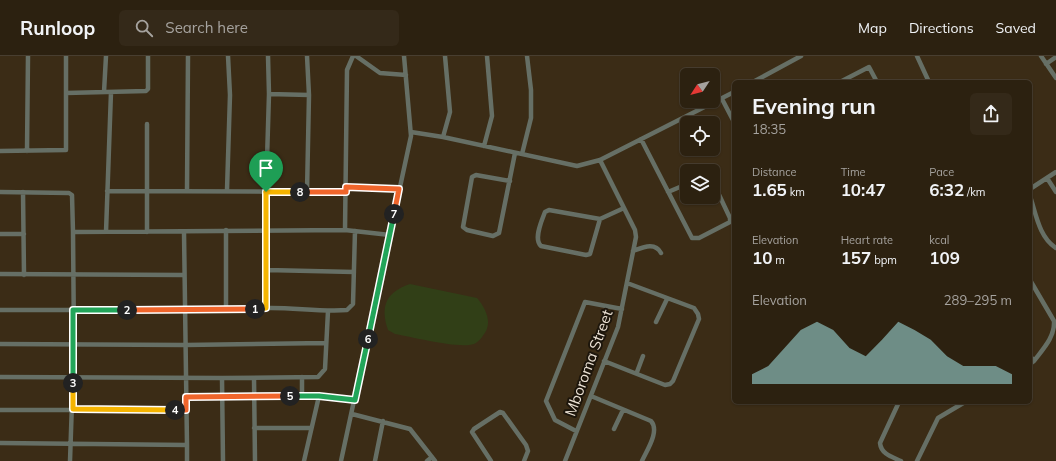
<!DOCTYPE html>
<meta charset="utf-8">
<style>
:root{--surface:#2c2110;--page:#342919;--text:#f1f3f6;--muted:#a6a39f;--line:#483e30;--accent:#8bbbb9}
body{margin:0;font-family:Mulish,sans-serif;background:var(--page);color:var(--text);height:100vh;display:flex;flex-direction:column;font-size:15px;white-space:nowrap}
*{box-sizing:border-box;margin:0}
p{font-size:13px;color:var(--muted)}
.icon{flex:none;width:22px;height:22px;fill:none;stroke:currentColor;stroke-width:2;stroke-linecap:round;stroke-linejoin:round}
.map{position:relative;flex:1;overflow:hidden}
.sheet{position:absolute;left:732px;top:24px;width:300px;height:324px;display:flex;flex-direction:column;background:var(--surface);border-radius:6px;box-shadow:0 1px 3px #0004,0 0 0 1px var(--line)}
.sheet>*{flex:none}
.needle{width:26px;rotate:234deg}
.fabs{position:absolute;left:680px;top:12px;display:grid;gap:8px}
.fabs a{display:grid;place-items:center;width:40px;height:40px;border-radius:6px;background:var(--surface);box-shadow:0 1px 3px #0004,0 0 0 1px var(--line);font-size:20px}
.pin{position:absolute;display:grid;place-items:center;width:34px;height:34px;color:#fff;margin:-41px -17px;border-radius:50% 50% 50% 0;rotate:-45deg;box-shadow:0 0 4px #0007}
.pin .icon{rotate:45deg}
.km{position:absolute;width:20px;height:20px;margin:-10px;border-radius:50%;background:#222;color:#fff;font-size:11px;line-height:20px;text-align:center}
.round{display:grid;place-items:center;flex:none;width:42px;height:42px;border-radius:6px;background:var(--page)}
.headline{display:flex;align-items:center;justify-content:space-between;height:68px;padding:0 20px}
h1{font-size:22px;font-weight:700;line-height:30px}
.metrics{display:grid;grid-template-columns:repeat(3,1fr);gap:6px;height:68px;padding:4px 20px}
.metrics div{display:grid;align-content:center}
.metrics b{font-size:17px;font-weight:700}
.metrics small{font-size:11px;font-weight:400}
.metrics p{font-size:11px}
.chart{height:112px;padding:8px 20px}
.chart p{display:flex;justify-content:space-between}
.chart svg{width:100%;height:72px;margin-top:4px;fill:var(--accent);opacity:.7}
header{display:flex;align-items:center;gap:24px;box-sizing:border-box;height:56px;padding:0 20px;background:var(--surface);border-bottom:1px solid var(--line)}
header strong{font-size:19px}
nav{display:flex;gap:22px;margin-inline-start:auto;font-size:14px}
.search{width:280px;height:36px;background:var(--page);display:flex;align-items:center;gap:10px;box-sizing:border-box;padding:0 14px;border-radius:6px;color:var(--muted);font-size:15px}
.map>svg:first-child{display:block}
.green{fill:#313f17}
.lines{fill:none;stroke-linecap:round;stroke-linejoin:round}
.street{stroke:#666f65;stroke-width:4.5}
.split-1-casing{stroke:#fff;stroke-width:8}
.split-2-casing{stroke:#fff;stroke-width:8}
.split-3-casing{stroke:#fff;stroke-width:8}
.split-4-casing{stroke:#fff;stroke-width:8}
.split-5-casing{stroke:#fff;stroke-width:8}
.split-6-casing{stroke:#fff;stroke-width:8}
.split-7-casing{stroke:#fff;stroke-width:8}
.split-8-casing{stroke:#fff;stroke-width:8}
.split-9-casing{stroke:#fff;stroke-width:8}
.split-1{stroke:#f5b400;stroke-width:5}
.split-2{stroke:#f0652b;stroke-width:5}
.split-3{stroke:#22a559;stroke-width:5}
.split-4{stroke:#f5b400;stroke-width:5}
.split-5{stroke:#f0652b;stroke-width:5}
.split-6{stroke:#22a559;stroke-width:5}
.split-7{stroke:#22a559;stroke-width:5}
.split-8{stroke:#f0652b;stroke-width:5}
.split-9{stroke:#f5b400;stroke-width:5}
.labels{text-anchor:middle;stroke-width:4;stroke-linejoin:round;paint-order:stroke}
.street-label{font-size:15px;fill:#ebe1d4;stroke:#1d160c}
</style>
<header>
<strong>Runloop</strong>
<div class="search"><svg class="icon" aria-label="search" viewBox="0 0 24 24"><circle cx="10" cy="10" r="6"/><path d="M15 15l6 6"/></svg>Search here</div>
<nav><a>Map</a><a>Directions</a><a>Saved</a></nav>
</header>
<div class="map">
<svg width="1056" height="405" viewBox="0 0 1056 405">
<rect width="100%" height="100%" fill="#3b2c16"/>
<path class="green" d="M410 228 477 242C484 250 492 264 486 275 483 280 479 286 474 288 458 293 413 281 395 278L388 274C380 250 386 236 410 228Z"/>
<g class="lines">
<path class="street" d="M268 0 269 38 309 39 307 0
M356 0 380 17 406 19
M917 0 929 26
M1041 0 1056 22
M1046 8 1056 1
M753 26 801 0
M840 26 869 11 877 26
M104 36 106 0
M66 37 146 35 148 33V0
M722 43 734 66
M681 63 687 77
M411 76 443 81 577 110 600 104 734 36
M443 81 450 56 445 0
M641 83 692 182H699L730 166V162L713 126
M484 90 492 60 487 0
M694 93 695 96
M0 95 66 94V0
M27 95 28 0
M522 98 531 62V34L527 0
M1047 122 1056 136
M510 125 476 119 472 121 463 171 467 174 493 180 499 177 515 97
M346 131 399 133
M1030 133 1056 116
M227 134 230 39 228 0
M107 135 346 136
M187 135 188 0
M0 136 69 137 72 139 73 176 345 174 390 179
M23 136 24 219
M307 136 309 39
M668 136 687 128
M1030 140C1036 158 1039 181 1056 192
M600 163 590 198 586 199 541 190C533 183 542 164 545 156L549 154 600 163 624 152
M345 174 347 14 353 0
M106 176 111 36
M147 176V68
M184 176 187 389
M0 178H24
M633 195C644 191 655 186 661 197
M267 214 354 216
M0 218 183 219
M1030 224 1054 265C1055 281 1043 293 1034 305L1030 308
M266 252V136L269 38
M0 254C88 253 176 255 265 252 292 251 319 256 347 254L353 248 355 175
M226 254V174
M656 266 667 243
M0 288 185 289 326 287
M1030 300 1034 305
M604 305 665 329 670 328 673 325 699 263 698 258 694 252 627 227
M637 316 643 300
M0 321 222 322 318 321 325 313 328 255
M222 322 223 405
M254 322 255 405
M302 340V321
M591 340 651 365C660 375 647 394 642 405
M186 341 319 340 355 344
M899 346 880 387C881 398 892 401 901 405
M0 354H186
M352 358 410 373 435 405
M254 372H311
M614 373 623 354
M576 375 555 364 546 345 585 246 622 253
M0 387 187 389V405
M70 405 74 287 73 176
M304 405 319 340
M341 405 411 80 404 0
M375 405 383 365
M427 405 432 401
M491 405 472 376 474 373 500 356 503 357 526 389 528 395 524 405
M565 405 618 271 636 181 635 174 600 104
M917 405 938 362 965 346"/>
</g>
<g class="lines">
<g class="split-1-casing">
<path id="split-1" d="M255 253 266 252V136"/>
</g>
<g class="split-2-casing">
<path id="split-2" d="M127 254 255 253"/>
</g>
<g class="split-3-casing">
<path id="split-3" d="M73 327V254H127"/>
</g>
<g class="split-4-casing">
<path id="split-4" d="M73 327V353L175 354"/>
</g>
<g class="split-5-casing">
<path id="split-5" d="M175 354H186V341L290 340"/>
</g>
<g class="split-6-casing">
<path id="split-6" d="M290 340H319L355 344 368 283"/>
</g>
<g class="split-7-casing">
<path id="split-7" d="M368 283 394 158"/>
</g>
<g class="split-8-casing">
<path id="split-8" d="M300 136H346V131L399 133 394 158"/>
</g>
<g class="split-9-casing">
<path id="split-9" d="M266 136H300"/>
</g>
<use href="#split-1" class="split-1"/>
<use href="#split-2" class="split-2"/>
<use href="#split-3" class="split-3"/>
<use href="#split-4" class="split-4"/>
<use href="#split-5" class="split-5"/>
<use href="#split-6" class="split-6"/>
<use href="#split-7" class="split-7"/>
<use href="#split-8" class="split-8"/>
<use href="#split-9" class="split-9"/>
</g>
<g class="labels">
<g class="street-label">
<text transform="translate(589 307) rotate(-70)" y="5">Mboroma Street</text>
</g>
</g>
</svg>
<div class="fabs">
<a><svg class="needle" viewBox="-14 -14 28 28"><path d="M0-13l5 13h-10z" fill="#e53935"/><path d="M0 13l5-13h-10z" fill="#a6a39f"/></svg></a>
<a><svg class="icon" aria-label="locate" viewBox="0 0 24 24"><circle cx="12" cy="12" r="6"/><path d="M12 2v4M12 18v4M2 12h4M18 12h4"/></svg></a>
<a><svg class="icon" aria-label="layers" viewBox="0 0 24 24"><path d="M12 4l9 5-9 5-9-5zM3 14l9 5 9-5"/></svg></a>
</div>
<div class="pin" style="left:266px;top:136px;background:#1e9e55"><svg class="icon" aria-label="arrive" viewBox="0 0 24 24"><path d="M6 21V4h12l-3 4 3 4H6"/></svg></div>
<b class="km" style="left:255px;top:253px">1</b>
<b class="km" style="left:127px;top:254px">2</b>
<b class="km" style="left:73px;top:327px">3</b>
<b class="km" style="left:175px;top:354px">4</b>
<b class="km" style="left:290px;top:340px">5</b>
<b class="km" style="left:368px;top:283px">6</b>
<b class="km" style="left:394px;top:158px">7</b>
<b class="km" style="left:300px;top:136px">8</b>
<section class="sheet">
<div class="headline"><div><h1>Evening run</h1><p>18:35</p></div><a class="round"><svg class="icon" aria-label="share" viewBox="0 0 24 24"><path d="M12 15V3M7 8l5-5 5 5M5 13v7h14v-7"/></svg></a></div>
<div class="metrics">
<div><p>Distance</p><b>1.65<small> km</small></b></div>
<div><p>Time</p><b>10:47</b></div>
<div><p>Pace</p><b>6:32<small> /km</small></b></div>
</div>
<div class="metrics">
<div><p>Elevation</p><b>10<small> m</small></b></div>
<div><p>Heart rate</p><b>157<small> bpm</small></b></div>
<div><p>kcal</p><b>109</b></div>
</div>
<div class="chart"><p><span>Elevation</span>289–295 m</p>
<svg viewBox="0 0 160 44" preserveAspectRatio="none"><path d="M0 44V38L10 33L20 22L30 11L40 6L50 11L60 22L70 27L80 17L90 6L100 11L110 17L120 27L130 33L140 33L150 33L160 38V44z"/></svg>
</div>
</section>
</div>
